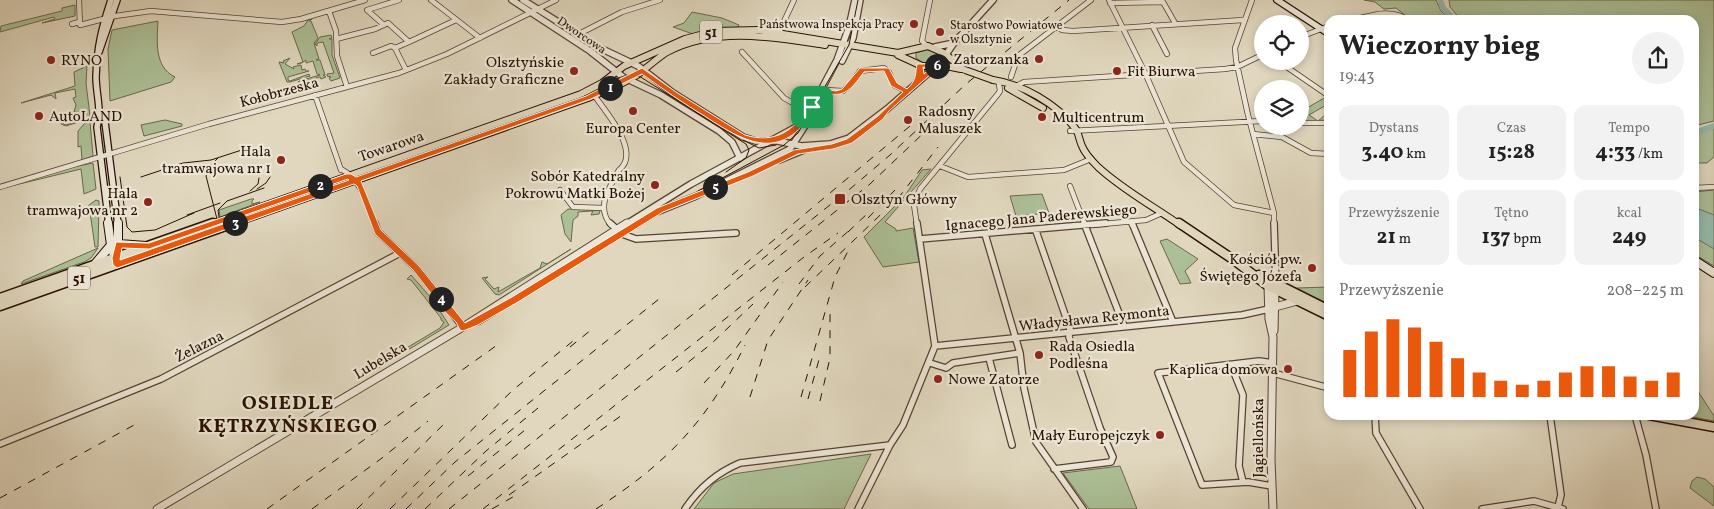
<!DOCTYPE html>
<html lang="pl">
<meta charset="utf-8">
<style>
:root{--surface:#fff;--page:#f2f2f2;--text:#222;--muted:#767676;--accent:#ea580c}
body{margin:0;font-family:Vollkorn,serif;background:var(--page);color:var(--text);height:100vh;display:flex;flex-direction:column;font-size:19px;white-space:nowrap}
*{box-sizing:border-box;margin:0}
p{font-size:16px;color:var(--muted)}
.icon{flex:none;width:28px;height:28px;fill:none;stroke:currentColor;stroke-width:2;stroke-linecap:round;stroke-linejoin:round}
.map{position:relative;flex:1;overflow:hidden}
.panel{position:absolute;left:1324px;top:15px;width:375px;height:405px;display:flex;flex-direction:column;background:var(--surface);border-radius:15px;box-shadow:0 2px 8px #0003}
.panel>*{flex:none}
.tools{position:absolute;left:1254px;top:15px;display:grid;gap:10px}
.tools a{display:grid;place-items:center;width:55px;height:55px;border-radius:50%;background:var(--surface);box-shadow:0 2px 8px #0003;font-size:25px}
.pin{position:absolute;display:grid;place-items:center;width:42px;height:42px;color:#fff;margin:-21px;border-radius:10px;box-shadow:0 2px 8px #0006}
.km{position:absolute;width:25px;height:25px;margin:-12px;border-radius:50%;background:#222;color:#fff;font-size:14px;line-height:25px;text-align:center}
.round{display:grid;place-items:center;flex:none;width:52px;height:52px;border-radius:26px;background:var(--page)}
.overview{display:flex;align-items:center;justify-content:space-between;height:85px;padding:0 15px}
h1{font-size:28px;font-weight:700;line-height:38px}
.metrics{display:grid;grid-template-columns:repeat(3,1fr);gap:8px;height:85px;padding:5px 15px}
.metrics div{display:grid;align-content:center;border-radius:12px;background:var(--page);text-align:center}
.metrics b{font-size:21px;font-weight:700}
.metrics small{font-size:14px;font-weight:400}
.metrics p{font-size:14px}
.chart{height:140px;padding:10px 15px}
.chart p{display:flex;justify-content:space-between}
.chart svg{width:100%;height:90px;margin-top:5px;stroke:var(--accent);stroke-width:6}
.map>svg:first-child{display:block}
.green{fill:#acbf96;stroke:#6a684c}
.water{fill:#95baab;stroke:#6a7667}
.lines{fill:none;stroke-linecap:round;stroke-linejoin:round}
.river{stroke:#95baab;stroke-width:6}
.minor-far1-casing{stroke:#574231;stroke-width:6}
.minor-casing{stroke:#574231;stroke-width:8}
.tertiary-far1-casing{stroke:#574231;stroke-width:8}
.tertiary-casing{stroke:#574231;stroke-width:9}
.secondary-far1-casing{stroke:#291102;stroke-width:8}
.secondary-casing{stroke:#291102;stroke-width:10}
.primary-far1-casing{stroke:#291102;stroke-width:8}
.primary-casing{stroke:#291102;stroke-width:11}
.minor-far1{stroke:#ebe5d5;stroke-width:4.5}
.minor{stroke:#ebe5d5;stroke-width:5.5}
.tertiary-far1{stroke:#ebe5d5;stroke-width:5.5}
.tertiary{stroke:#ebe5d5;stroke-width:7}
.secondary-far1{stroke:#ebe5d5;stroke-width:5.5}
.secondary{stroke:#ebe5d5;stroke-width:8}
.primary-far1{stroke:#e0d7be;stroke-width:6}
.primary{stroke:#e0d7be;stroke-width:8}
.tram{stroke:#291102;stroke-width:1}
.rail{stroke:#291102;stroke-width:1;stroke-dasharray:8 8;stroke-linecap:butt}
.primary-bridge-casing{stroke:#291102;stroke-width:8;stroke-linecap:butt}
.primary-bridge{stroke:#e0d7be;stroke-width:6}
.route{fill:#ea580c;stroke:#fff;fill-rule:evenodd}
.poi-dot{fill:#8f2418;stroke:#ebe5d5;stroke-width:2}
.labels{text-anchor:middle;stroke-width:4.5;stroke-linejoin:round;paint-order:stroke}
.far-poi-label{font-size:12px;fill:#291102;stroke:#ebe5d5;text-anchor:end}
.far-street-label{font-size:12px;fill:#291102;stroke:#ebe5d5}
.shield{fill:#ebe5d5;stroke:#635141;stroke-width:1}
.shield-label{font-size:14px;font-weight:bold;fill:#291102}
.poi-label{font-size:15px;fill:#291102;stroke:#ebe5d5;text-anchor:end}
.street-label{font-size:15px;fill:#291102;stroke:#ebe5d5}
.district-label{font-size:20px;font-weight:bold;letter-spacing:1px;fill:#291102;stroke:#ebe5d5}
</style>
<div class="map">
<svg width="1714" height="509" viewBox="0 0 1714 509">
<rect width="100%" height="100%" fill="#e0d7be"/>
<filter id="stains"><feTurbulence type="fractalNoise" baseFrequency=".004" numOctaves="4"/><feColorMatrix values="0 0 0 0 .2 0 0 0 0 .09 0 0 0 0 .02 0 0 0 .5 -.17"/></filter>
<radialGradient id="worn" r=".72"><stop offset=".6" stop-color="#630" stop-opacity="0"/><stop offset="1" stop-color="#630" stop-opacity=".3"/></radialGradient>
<path class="green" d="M1364 0H1436L1441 11 1451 20H1411L1396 8 1384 9 1375 2Z
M1449 0H1714V121L1694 126V20H1461L1450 7Z
M75 5V16L42 23 55 19 54 17 0 32 1 26 62 11V8Z
M692 12 722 18 739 25 738 27 693 34 673 27 684 23Z
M312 19 309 21H311L318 38 314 43 319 59 316 60H320L325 75H323L326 77 321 79 320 77 298 83 299 81 320 75 317 74 313 61 306 63V60C303 62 301 64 297 64L303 62 292 32 304 26 308 20Z
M158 21C157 41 154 67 175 77L171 82 110 101 108 49 112 30Z
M331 35 332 38 329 39H332V55L340 78 331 81 329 78 331 77 327 76V74L334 73 323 42 317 43V46L315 44 320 37Z
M928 49 938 54V59L932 63H923L916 58V53Z
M290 58 285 64 294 69 293 67 301 65 302 70 305 69 306 71H309L288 77V80L290 81 309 74 310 76 290 82H287L279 62 284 63 283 61Z
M87 66 86 83 90 116 88 119 66 126 61 124 62 122 70 118 63 124 66 125 79 121 78 112H74L76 105 73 98 76 97 75 89 55 93 56 99 51 95 21 103 75 86 74 72Z
M1326 97 1329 99V102H1326L1328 104 1309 115 1318 121 1324 116 1329 120 1306 121 1300 112Z
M165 120 182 124V126L144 136 141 125Z
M90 122 93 156 82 160 81 146 78 147V131L85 123Z
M1714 127V157L1707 163H1694V136Z
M93 163 96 189 84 194 81 169 7 187 59 170Z
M931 169 885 222 896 229V231L913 228 919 262 883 267 864 237 904 197 922 170Z
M1714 190V266L1694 254V192Z
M1042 194 1049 213 1016 216 1010 196Z
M251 199H254L252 201V204L260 202 220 217 219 210Z
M96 200 99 201V204L98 247H95L89 205Z
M568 209 598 210 600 211 599 214 591 215 593 211H591L578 212V216L573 220 571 242 565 234 561 215Z
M1167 239 1198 259 1185 271 1191 283 1180 284 1160 241Z
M98 248 91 258 84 262 21 284 23 281Z
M571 249 499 295 495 294 482 278 488 277 485 279 494 289 499 287 498 292 540 268 542 262 547 264Z
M411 275 432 299 449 325 360 379 358 377 440 328 444 322 441 320V318L411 280 407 279Z
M1329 287V307L1296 289 1297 288Z
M1694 385 1714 416V421L1683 415H1694Z
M871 454 844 509H694L714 483 733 474Z
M1120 466 1137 509H1089L1063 473Z
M1697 477 1705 479 1714 487V506L1690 488 1692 481Z"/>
<path class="water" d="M1694 207 1714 215V249L1694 237Z"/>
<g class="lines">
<path class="river" d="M1440 0 1443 8 1455 20
M1694 133 1714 126"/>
<g class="minor-far1-casing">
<path id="minor-far1" d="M79 0 80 25
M431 0 480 38
M1109 0 1146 75 1184 162 1234 205 1274 213
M1252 0 1235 48 1236 60 1248 115 1274 213V225
M1110 3 1163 2 1175 23
M329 11 336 31 337 56 347 87
M1352 20C1373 15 1390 8 1409 20
M72 24 79 22
M80 25 115 16 151 11 282 22 301 19 365 0
M384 25 367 10 399 0
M1152 25 1167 54
M1056 26 1062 30 1073 31 1243 20
M779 32 794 0
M577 35 622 12 660 0
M1300 37 1329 26
M336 39 375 29 388 23 409 42 456 20
M927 46 922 41 930 0
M395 48 409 42
M742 52 784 98 791 102 816 108
M373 53 391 46 395 48 406 70
M1278 61 1329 96
M1011 77 1018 56 1091 0
M1016 86 1024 82 1225 69 1237 67 1262 55
M826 90 843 91 850 85 860 71 884 68 889 72 894 85 908 92
M315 95 341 170
M594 95C605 111 642 152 619 170 610 187 595 207 611 225
M1300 123H1329
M1070 131 1262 121
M1253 134 1282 137 1311 153 1329 154
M940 166 968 177 1064 170 1091 159
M341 169C362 180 367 204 375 225
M1070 186 1085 225
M0 187 209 124 399 73 447 54 556 0
M1694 188 1714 187
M560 190 573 207 603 208
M1131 222 1132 225
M917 225 914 205 920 189 998 94 1000 91 999 84
M1092 225 1146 220 1162 213"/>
</g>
<g class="minor-casing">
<path id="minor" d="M375 223 378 232 416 268 463 327
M610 223 622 234 636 239 736 233
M1084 223 1124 326
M1132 223 1173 322
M1274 223 1276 284
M1036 231 1070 329 1069 337 1100 428 1113 457 1111 462 1054 469
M985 234 1020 353 1024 388 1036 442 1083 509
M920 239 1106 223
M935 346 1242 315 1269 309
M989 358 1012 445
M930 363 946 368 953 363 1020 353
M1231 365 1243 395 1239 466 1243 482
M1273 373 1329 388
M1375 415 1376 433 1420 509
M1550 415 1561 495 1558 507
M1635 415 1646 455 1656 509
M0 444 161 379 400 253
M1272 486 1248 482 1202 485 1158 373 1259 361 1273 363
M685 509C699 488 716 473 740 463L890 445
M858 509 890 445 903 425 935 346 917 223
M1482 509 1534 501 1563 509"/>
</g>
<g class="tertiary-far1-casing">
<path id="tertiary-far1" d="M512 0 590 51 623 77 661 95 719 131 732 142 740 158
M523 0 598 47 638 66 673 93 743 137 756 141H778L801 146 830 144 849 138 887 109 940 63 954 43 993 0
M935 47 954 43
M842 61 853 38 860 0
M917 82 921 72 919 65
M779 160 806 149
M625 225 691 184 798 126 811 109 837 60 849 27 855 0
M635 225 654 213 696 196 790 149 810 118"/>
</g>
<g class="tertiary-casing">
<path id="tertiary" d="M1268 286 1269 319 1273 337 1271 460 1273 509
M1275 307 1297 301
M478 321 637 223
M1274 331 1275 290
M157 509 463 327 627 223"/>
</g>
<g class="secondary-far1-casing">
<path id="secondary-far1" d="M1277 0 1329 34
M99 52 117 0
M100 117 105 122 118 225
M109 225 97 127C102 110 96 94 96 77 97 47 102 27 111 0"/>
</g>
<g class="secondary-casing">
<path id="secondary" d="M108 223 111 245 116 262
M119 244 146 246
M116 258 118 248V223
M1694 260 1714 273
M95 264 111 245"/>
</g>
<g class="primary-far1-casing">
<path id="primary-far1" d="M898 55 922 66H946L961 69
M993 80C1022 84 1057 104 1075 128 1079 133 1079 140 1082 146 1085 154 1092 161 1098 167 1123 190 1153 206 1180 225
M1008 88 1043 108
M209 225 581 94 602 83 624 66 685 39 715 31 758 30 898 53 928 46 944 53 963 69
M230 225 588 98C604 91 622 85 637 75 647 68 656 59 667 52 716 26 773 37 825 45"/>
</g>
<g class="primary-casing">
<path id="primary" d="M1179 223 1234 260 1268 286 1329 316
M1259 275 1323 307
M0 298 213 223
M0 306 234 223
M1649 415 1714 427"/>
</g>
<use href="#minor-far1" class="minor-far1"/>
<use href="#minor" class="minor"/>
<use href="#tertiary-far1" class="tertiary-far1"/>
<use href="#tertiary" class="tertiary"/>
<use href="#secondary-far1" class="secondary-far1"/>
<use href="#secondary" class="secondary"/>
<use href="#primary-far1" class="primary-far1"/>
<use href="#primary" class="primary"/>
<path class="tram" d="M743 140 759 148 776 145
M218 158 212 164 206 176 217 219 221 222H229
M120 177 127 227 132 232 155 230 194 213
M141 177 183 163 211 160 251 147
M257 189 266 183 270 177
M250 191 258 184 259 178
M698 191 784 145 798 133 849 45 858 0
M187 215 220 203
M219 217 218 210 227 201 264 188
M160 247 580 98C586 95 593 93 599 90 614 82 621 72 639 76L746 144 749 150 746 158 726 172"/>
<path class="rail" d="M868 218 895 190
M848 232 868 213
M768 265 870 184 931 126
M732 275 916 121
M799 284 820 256 852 228
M805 287 899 197 938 147
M570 347 591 330
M676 372 711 344 753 304
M704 383 734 351 783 282
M750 397 768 340 808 280
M801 397 835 277 848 251
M808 399 820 356
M820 401 830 358V309
M468 476 530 426
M509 495 625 413
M0 498 136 424
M267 509 500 343
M312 509 382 458 428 421
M357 509 444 424
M390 509 513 390 573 341
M406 509 455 462 659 299
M425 509 486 451 538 408
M449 509 850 189 890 155 966 84 1069 0
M483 509 804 257 838 233
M492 509 518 494
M596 509C667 463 707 422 745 345"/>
<g class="primary-bridge-casing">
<path id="primary-bridge" d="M965 70 993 80"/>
</g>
<use href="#primary-bridge" class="primary-bridge"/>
</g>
<path class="route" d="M917 64H937L940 66 889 111 883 119 852 143 833 149 798 154 753 176 663 212 518 302 478 325 463 331 460 330 456 322 447 314 413 270 375 234 357 186 354 184 120 267 117 268 113 265 112 258 116 242 149 243 346 174H351L356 177 586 96 642 68 676 92 745 135C775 144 794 131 810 106L814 105 823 89 836 91 842 89 860 68H889L897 83 907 89C917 80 915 74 917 64ZM923 67 931 68 924 74ZM884 71 891 86 903 92 878 116 847 139 832 144 794 150 748 172 657 208 512 297 465 323 419 266 381 230 361 181 591 99 642 74C663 89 684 104 706 117 747 144 782 162 814 110H818L827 93C846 99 854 85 864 72ZM348 179 349 180 120 260 122 248 149 249Z"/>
<g class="poi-dot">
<circle cx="914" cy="24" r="5"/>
<circle cx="940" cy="32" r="5"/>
<circle cx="1039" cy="59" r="5"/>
<circle cx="51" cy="60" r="5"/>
<circle cx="574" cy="71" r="5"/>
<circle cx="1117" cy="71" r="5"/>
<circle cx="633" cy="111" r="5"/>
<circle cx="39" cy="116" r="5"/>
<circle cx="1042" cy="117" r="5"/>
<circle cx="908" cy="120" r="5"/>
<circle cx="281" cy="160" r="5"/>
<circle cx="655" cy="185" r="5"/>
<rect x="834" y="193" width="12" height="12" rx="2.5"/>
<circle cx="148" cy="202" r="5"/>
<circle cx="1312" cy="268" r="5"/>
<circle cx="1039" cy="355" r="5"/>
<circle cx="1288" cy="369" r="5"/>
<circle cx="938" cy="379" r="5"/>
<circle cx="1160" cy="435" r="5"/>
</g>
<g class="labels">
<g class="far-poi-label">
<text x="904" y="28">Państwowa Inspekcja Pracy</text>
<text x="950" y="29" text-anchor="start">Starostwo Powiatowe<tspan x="950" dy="14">w Olsztynie</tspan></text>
</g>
<g class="far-street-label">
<text transform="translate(582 35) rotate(34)" y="4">Dworcowa</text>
</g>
<g class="shield">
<rect x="700" y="20.5" width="22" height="23" rx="4"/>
<rect x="68" y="266.5" width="22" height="23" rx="4"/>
</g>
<g class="shield-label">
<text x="711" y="37">51</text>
<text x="79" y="283">51</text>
</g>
<g class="poi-label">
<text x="1029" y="64">Zatorzanka</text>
<text x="61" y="65" text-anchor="start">RYNO</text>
<text x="564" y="67">Olsztyńskie<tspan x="564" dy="17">Zakłady Graficzne</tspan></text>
<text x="1127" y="76" text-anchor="start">Fit Biurwa</text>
<text x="918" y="116" text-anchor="start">Radosny<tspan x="918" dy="17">Maluszek</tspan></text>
<text x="49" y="121" text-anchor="start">AutoLAND</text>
<text x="1052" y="122" text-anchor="start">Multicentrum</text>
<text x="633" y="133" text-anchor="middle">Europa Center</text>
<text x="271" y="156">Hala<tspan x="271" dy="17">tramwajowa nr 1</tspan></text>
<text x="645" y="181">Sobór Katedralny<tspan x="645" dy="17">Pokrowu Matki Bożej</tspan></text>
<text x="138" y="198">Hala<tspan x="138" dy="17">tramwajowa nr 2</tspan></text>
<text x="851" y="204" text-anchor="start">Olsztyn Główny</text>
<text x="1302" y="264">Kościół pw.<tspan x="1302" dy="17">Świętego Józefa</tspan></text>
<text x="1049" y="351" text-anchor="start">Rada Osiedla<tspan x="1049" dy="17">Podleśna</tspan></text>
<text x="1278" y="374">Kaplica domowa</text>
<text x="948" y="384" text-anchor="start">Nowe Zatorze</text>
<text x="1150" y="440">Mały Europejczyk</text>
</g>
<g class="street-label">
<text transform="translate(279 92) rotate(-15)" y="5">Kołobrzeska</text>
<text transform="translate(391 146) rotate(-19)" y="5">Towarowa</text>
<text transform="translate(1041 217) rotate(-5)" y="5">Ignacego Jana Paderewskiego</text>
<text transform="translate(1094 318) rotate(-6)" y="5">Władysława Reymonta</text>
<text transform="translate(199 346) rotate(-27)" y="5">Żelazna</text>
<text transform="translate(380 360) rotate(-31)" y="5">Lubelska</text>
<text transform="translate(1258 438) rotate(-90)" y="5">Jagiellońska</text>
</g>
<g class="district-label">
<text x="288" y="409">OSIEDLE<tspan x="288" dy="23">KĘTRZYŃSKIEGO</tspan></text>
</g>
</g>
<rect width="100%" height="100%" filter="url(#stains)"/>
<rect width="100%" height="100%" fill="url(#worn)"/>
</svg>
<div class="tools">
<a><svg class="icon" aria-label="locate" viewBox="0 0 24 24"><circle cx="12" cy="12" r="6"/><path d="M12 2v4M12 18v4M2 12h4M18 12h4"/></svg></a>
<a><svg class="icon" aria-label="layers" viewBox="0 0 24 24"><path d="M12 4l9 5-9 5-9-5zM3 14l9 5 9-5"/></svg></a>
</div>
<div class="pin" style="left:812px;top:107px;background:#1e9e55"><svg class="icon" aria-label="arrive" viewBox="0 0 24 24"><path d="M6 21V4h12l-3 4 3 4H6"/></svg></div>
<b class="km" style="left:610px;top:88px">1</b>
<b class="km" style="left:320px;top:186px">2</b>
<b class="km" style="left:235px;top:223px">3</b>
<b class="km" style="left:441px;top:299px">4</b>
<b class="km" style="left:715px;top:187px">5</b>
<b class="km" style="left:937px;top:66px">6</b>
<section class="panel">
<div class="overview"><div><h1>Wieczorny bieg</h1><p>19:43</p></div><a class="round"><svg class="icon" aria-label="share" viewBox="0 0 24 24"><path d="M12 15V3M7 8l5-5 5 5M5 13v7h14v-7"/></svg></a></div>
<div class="metrics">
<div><p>Dystans</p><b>3.40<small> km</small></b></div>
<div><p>Czas</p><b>15:28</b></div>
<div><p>Tempo</p><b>4:33<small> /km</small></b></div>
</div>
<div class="metrics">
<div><p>Przewyższenie</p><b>21<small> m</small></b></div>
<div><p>Tętno</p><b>137<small> bpm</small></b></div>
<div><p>kcal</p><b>249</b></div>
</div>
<div class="chart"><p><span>Przewyższenie</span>208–225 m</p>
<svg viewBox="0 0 160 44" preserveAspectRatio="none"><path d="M5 44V21M15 44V12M25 44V6M35 44V10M45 44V17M55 44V25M65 44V32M75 44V36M85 44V38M95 44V36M105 44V32M115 44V29M125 44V29M135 44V34M145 44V36M155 44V32"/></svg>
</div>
</section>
</div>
